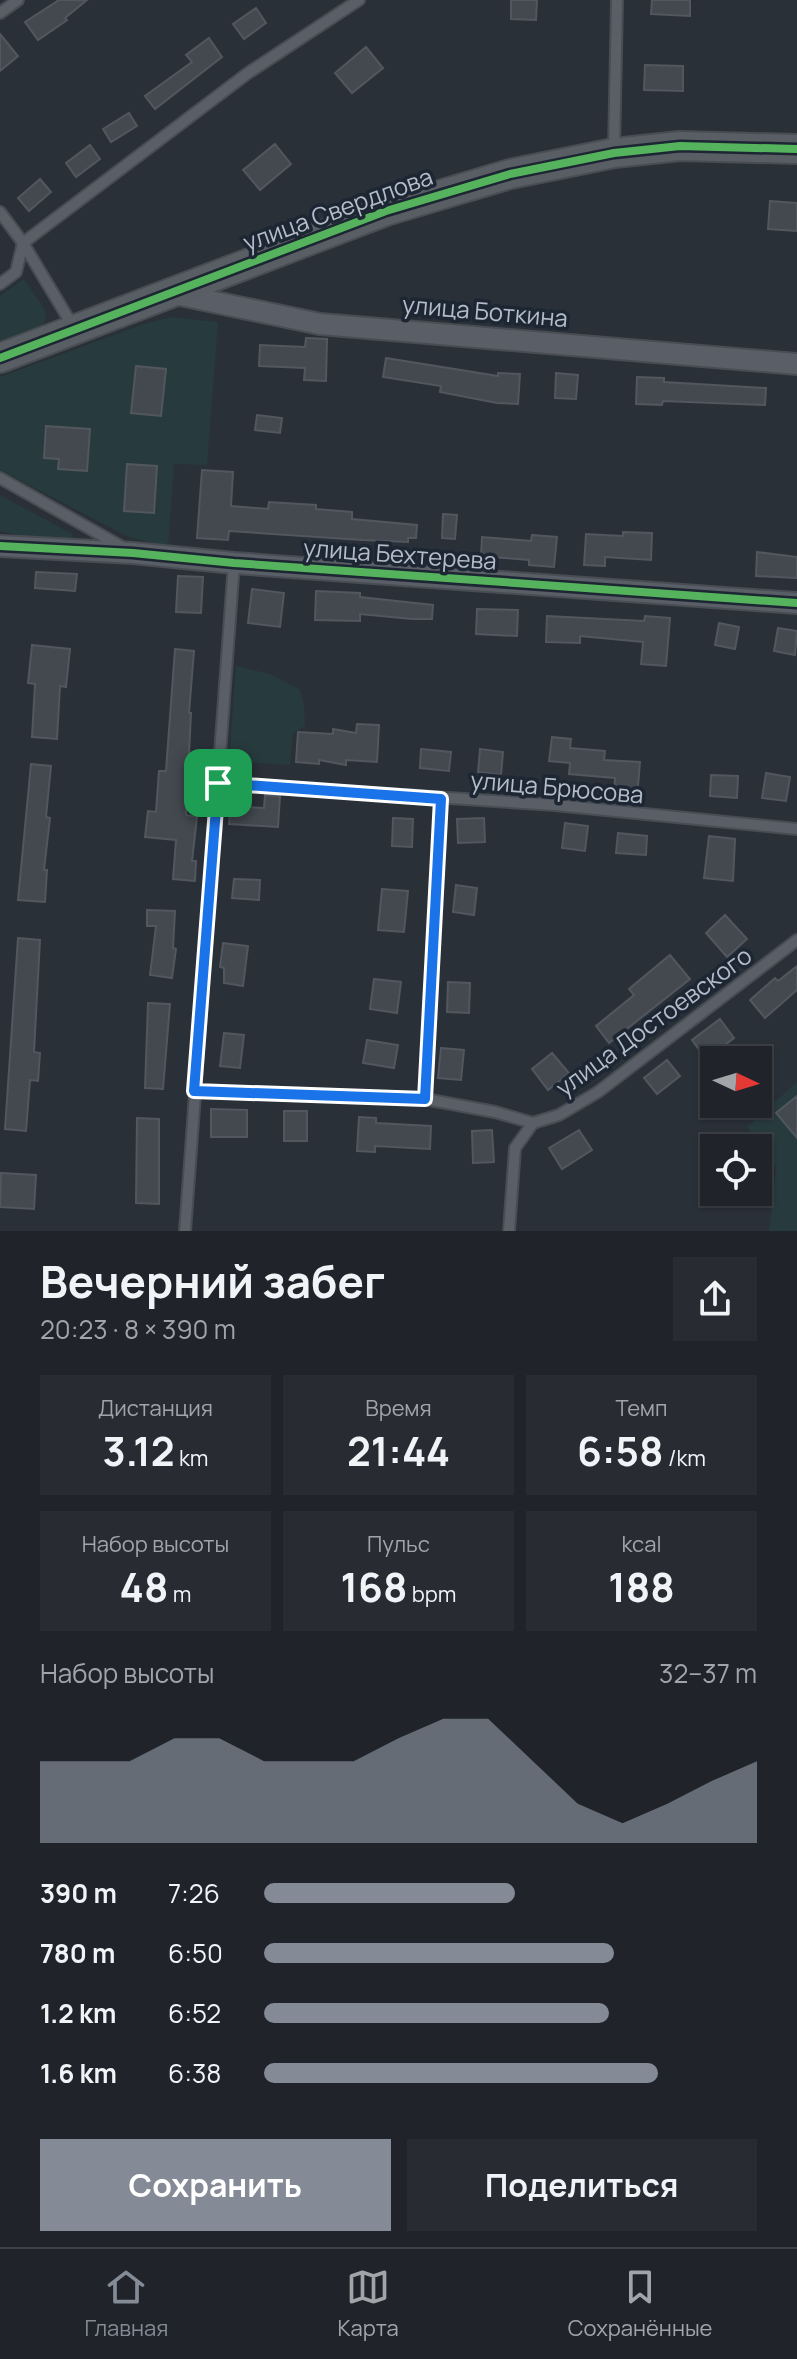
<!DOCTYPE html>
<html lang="ru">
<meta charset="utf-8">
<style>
:root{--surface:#20242a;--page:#282c32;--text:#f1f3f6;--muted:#a2a4a8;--line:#3d4147;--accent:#848b96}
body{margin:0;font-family:Manrope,sans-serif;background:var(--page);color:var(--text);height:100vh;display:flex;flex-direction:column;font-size:30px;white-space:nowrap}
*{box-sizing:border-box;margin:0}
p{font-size:26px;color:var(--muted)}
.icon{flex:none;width:44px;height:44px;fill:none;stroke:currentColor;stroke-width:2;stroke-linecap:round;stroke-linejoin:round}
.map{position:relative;height:1231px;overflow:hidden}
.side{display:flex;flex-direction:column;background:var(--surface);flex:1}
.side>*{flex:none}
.needle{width:52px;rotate:94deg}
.buttons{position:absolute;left:700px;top:1046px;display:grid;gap:16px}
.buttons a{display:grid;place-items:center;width:72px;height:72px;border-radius:0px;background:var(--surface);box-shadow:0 2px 6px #0004,0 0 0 2px var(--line);font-size:40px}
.pin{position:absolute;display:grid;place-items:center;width:68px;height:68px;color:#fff;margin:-34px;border-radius:16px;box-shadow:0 4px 12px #0006}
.round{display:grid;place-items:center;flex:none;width:84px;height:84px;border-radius:0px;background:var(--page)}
.head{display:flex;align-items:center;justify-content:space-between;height:136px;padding:0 40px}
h1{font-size:44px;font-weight:700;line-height:60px}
.stats{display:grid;grid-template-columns:repeat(3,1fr);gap:12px;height:136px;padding:8px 40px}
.stats div{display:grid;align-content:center;border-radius:0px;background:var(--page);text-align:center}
.stats b{font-size:40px;font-weight:700}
.stats small{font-size:22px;font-weight:400}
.stats p{font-size:22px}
.chart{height:224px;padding:16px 40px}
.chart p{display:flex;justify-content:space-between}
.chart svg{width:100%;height:144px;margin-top:8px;fill:var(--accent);opacity:.7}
.action{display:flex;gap:16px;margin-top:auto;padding:16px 40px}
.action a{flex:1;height:92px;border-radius:0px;background:var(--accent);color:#fff;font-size:32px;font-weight:700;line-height:92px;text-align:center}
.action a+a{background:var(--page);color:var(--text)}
ul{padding:0 40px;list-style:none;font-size:26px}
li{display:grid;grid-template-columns:128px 96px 1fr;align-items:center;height:60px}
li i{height:20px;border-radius:10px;background:var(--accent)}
.menu{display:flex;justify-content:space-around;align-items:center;height:112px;border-top:2px solid var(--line);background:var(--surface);font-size:22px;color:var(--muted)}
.menu a{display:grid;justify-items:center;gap:4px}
.menu .on{color:var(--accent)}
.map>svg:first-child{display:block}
.green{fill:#273a3e}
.building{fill:#444950;stroke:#52575f;stroke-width:2}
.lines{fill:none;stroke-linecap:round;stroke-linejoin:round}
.lane-casing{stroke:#484c53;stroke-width:14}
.street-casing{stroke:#484c53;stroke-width:24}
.secondary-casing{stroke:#484c53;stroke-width:32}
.lane{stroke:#5a5e66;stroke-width:10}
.street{stroke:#5a5e66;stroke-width:20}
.secondary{stroke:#595d64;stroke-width:28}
.cycleway-casing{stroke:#1d2633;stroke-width:13}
.cycleway{stroke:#56b35d;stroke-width:8}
.route-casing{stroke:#fff;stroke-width:16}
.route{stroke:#1a73e8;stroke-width:10}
.labels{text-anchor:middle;stroke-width:7;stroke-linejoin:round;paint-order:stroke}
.street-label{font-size:24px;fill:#b4bcc9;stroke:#1d2633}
</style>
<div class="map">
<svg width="797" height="1231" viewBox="0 0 797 1231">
<rect width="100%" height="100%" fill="#2a3038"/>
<path class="green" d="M24 279 45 310 46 320 40 329 0 346V296Z
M171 317 218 322 207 465 174 464 168 547 129 537 0 470V377L144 324Z
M0 495 72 534V541L38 540 0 531Z
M236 666 270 674 300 690 304 705 305 726 293 733 290 765 229 761Z
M797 1082V1231H769L776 1167 747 1127Z"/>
<path class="building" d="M59 0H87L65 18 67 20 38 40 25 22Z
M511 0H537L536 20 511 19Z
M652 0H690V16L651 14Z
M256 8 266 23 244 39 233 24Z
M0 34 18 56 0 71Z
M209 38 222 57 155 109 145 96 192 62 186 55Z
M366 47 383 68 352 93 335 73Z
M645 65 683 66V91L644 90Z
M129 113 137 126 111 142 103 129Z
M275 144 291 164 260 190 243 170Z
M90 145 100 159 76 177 66 163Z
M40 179 51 192 29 211 18 198Z
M770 201 797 203V231L768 229Z
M306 338 327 339 326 381 304 380 305 368 259 366 260 345 305 347Z
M386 358 498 376V373L520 374 518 404 497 403 440 392 441 386 383 377Z
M136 366 166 369 161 416 131 413Z
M556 373 578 375 576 399 555 398Z
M637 377 664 378V382L766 388 765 405 663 401 662 405 636 404Z
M257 415 282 418 280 433 255 430Z
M46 426 90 429 87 471 58 469 59 459 44 458Z
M127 464 157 466 154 513 124 511Z
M202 470 233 472 231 506 268 509 269 502 316 505V509L352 512V519L417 525 416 538H408V542L362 540 229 531 228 540 197 538Z
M443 514 457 515 455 539 442 538Z
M623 532 652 533 651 560 605 557V566L584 565 586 534 623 536Z
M532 535 557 537 554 567 529 565V560L481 556 482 537 531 541Z
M757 552 797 557V578L756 576Z
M36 572 77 574 75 591 35 588Z
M178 576 203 577 201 613 176 612Z
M252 589 284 593 280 627 248 623Z
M316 591 360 593V597L433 605 432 619H412L360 614V621L315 620Z
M477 609 518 610 517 636 476 634Z
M547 616 644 621 645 616 670 618 666 666 641 664 643 642 580 636V643L546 642Z
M719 623 739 627 735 649 715 645Z
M778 628 797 631 795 655 774 651Z
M32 645 70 649 66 687 60 686 57 739 32 737 35 684 28 683Z
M175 649 194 651 189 713H191L186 815 197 817 192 861H196L195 881 173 879 176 840 145 837 148 811 156 812 159 771H166Z
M357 724 379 725 377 762 346 760V765L319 760V764L296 762 298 732 333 734V729L356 733Z
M552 737 571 739 570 748 605 751 604 760 640 762 637 798 614 796 615 778 569 774 570 763 549 761Z
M421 749 451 752 449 771 420 768Z
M480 749 503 752 501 775 478 772Z
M31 764 51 766 46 817 50 818 44 870H47L45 902 18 900Z
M766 773 790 777 786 801 762 798Z
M711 775 738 776 737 798 710 796Z
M265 795 280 796 278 827 229 824 231 806 264 808Z
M393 818 413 819 412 847 392 846Z
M484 818 485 842 458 843 457 819Z
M565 823 588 826 585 851 562 848Z
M618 833 647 836 646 855 616 853Z
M709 836 735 839 733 881 704 878Z
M234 879 260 880 259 900 232 898Z
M456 885 477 888 474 915 453 912Z
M382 889 408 891 404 932 378 930Z
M147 910 175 911 173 948 176 949 172 978 150 975 156 926H147Z
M725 915 747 939 727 957 706 933Z
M18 938 40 940 34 1052 40 1053 38 1081 30 1080 26 1131 5 1129Z
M223 943 248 946 243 986 224 983V968L220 967Z
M670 955 690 979 609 1043 596 1026 634 995 629 989Z
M797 966V990L765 1018 750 1000 775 978 778 981Z
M374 979 401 982 397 1013 370 1009Z
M448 982 470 983 469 1013 447 1012Z
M148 1003 170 1004 163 1089 145 1088Z
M720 1019 734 1038 706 1059 692 1040Z
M224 1033 244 1035 240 1068 220 1066Z
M367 1040 398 1045 394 1068 363 1063Z
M441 1048 464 1050 461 1080 438 1078Z
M552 1053 569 1073 548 1090 532 1069Z
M667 1060 680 1076 657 1094 644 1078Z
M797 1096V1138L776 1113Z
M211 1109 247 1110V1137H211Z
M284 1111H307V1141H284Z
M359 1117 376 1118V1123L431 1126 430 1149 375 1146V1152L357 1151Z
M137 1118 159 1119V1204L136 1203Z
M492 1130 494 1162 473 1163 472 1131Z
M579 1130 592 1150 562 1169 549 1148Z
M1 1173 36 1175 34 1209 0 1207Z"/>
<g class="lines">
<g class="lane-casing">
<path id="lane" d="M0 13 18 0
M614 151 617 0
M0 212 23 243 74 328
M0 284 16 272 23 243 248 73 359 0
M0 478 124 548
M218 783 555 805 797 829
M194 1091 425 1099 495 1112 533 1123 559 1115 598 1092 797 940
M425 1099 441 799
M185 1231 234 563
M509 1231 515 1148 533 1123"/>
</g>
<g class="street-casing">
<path id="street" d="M171 293 320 324 797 364
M0 546 133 553 234 563 797 603"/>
</g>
<g class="secondary-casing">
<path id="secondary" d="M0 358 386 211 510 174 614 153 680 146 797 149"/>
</g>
<use href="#lane" class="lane"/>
<use href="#street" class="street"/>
<use href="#secondary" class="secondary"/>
<g class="cycleway-casing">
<path id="cycleway" d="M0 358 386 211 510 174 614 153 680 146 797 149
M0 546 133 553 234 563 797 603"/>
</g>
<use href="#cycleway" class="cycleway"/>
</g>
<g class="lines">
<g class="route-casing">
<path id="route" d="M218 783 441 799 425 1099 194 1091Z"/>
</g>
<use href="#route" class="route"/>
</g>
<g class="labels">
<g class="street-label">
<text transform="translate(338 210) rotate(-20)" y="8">улица Свердлова</text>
<text transform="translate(485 312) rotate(5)" y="8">улица Боткина</text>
<text transform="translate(400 555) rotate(4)" y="8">улица Бехтерева</text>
<text transform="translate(557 788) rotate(5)" y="8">улица Брюсова</text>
<text transform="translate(654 1022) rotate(-36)" y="8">улица Достоевского</text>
</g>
</g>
</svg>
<div class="buttons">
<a><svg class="needle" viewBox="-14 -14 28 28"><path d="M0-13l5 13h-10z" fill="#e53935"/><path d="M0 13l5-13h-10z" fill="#a2a4a8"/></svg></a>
<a><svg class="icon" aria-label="locate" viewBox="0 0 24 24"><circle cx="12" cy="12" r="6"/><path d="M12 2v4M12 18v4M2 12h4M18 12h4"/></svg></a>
</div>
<div class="pin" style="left:218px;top:783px;background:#1e9e55"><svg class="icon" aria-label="arrive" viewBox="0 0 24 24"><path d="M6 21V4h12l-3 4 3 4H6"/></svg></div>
</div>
<section class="side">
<div class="head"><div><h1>Вечерний забег</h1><p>20:23 · 8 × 390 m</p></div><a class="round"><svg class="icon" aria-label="share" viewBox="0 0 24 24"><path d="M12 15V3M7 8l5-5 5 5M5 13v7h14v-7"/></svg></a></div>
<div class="stats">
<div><p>Дистанция</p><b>3.12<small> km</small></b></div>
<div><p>Время</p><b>21:44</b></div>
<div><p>Темп</p><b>6:58<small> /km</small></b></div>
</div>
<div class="stats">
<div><p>Набор высоты</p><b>48<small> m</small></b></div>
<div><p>Пульс</p><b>168<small> bpm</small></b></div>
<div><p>kcal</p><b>188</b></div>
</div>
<div class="chart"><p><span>Набор высоты</span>32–37 m</p>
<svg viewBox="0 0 160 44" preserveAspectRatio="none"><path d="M0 44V19L10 19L20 19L30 12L40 12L50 19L60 19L70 19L80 12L90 6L100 6L110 19L120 32L130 38L140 32L150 25L160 19V44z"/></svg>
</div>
<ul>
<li><b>390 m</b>7:26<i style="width:51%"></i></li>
<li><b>780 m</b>6:50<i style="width:71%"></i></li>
<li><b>1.2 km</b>6:52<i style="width:70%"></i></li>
<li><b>1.6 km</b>6:38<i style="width:80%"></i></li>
</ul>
<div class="action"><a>Сохранить</a><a>Поделиться</a></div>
</section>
<nav class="menu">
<a class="on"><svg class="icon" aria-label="home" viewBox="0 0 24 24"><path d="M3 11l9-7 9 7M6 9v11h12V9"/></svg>Главная</a>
<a><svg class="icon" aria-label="map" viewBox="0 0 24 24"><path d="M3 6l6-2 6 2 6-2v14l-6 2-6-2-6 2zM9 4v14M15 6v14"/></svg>Карта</a>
<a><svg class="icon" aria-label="saved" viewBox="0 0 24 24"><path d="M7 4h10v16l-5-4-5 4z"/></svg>Сохранённые</a>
</nav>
